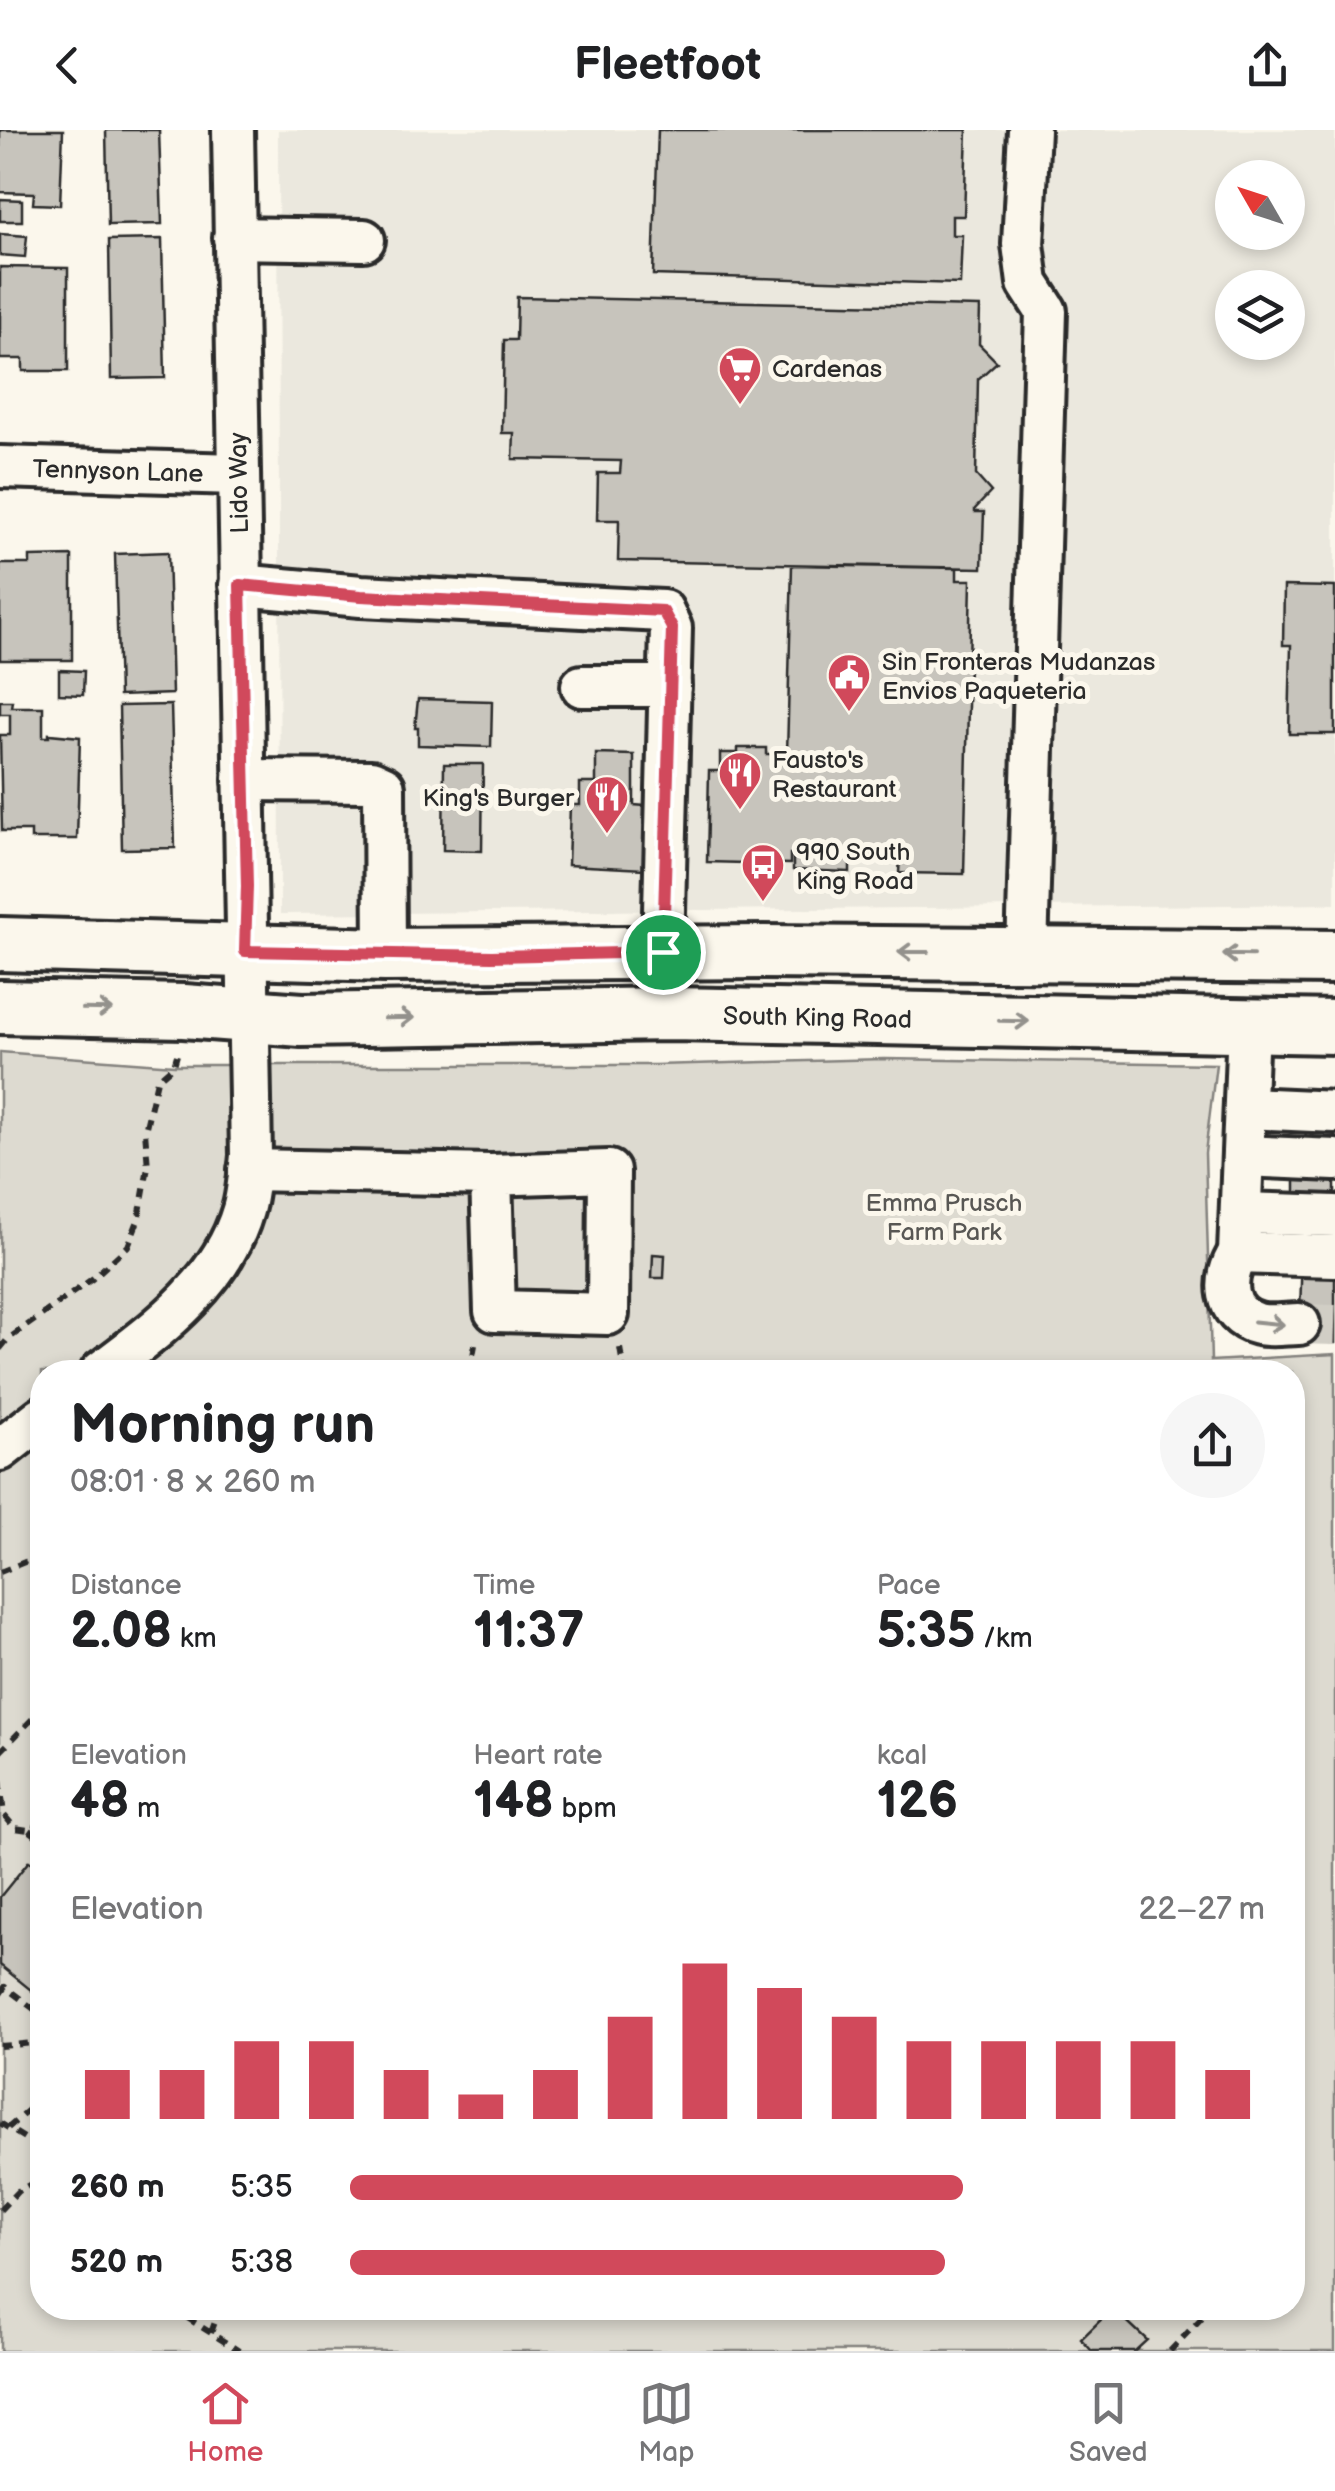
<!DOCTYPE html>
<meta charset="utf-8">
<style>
:root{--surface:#fff;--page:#f6f6f6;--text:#202124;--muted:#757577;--line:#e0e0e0;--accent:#d1495b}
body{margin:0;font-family:"Balsamiq Sans",sans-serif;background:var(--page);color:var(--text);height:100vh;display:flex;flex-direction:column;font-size:38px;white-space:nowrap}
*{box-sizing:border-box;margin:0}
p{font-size:32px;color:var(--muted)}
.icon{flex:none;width:55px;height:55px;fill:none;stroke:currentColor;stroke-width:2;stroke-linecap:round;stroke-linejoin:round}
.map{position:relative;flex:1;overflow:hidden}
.side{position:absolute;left:30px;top:1230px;width:1275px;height:960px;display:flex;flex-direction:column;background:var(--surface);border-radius:40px;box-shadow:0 5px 15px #0003}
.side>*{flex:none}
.needle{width:65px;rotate:309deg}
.fabs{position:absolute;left:1215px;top:30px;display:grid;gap:20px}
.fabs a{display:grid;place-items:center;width:90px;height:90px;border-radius:50%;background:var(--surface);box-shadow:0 5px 15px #0003;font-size:50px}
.pin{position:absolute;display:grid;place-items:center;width:85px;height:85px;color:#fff;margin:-42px;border:5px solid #fff;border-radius:50%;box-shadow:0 2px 10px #0007}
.round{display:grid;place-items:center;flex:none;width:105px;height:105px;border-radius:52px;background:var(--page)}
.head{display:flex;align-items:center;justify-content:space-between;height:170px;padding:0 40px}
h1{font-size:55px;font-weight:700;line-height:75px}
.figures{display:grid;grid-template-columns:repeat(3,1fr);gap:15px;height:170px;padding:10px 40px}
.figures div{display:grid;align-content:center}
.figures b{font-size:50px;font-weight:700}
.figures small{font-size:28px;font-weight:400}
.figures p{font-size:28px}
.chart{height:280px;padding:20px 40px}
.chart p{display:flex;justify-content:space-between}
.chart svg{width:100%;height:180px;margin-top:10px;stroke:var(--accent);stroke-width:6}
ul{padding:0 40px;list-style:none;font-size:32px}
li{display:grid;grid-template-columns:160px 120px 1fr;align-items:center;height:75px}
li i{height:25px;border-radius:12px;background:var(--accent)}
header{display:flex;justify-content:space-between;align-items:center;height:130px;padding:0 40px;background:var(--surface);font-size:45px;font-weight:700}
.dock{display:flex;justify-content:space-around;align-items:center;height:140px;border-top:2px solid var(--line);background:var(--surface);font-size:28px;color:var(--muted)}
.dock a{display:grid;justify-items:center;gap:5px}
.dock .selected{color:var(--accent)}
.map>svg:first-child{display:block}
.built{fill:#ebe8de;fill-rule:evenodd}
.green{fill:#dddad0;stroke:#84827e;stroke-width:2.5;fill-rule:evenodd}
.building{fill:#c7c4bc;stroke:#2b2b2b;stroke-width:2.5}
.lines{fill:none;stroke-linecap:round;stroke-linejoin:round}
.minor-tunnel{stroke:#d1cec5;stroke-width:40;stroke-dasharray:40 20;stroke-linecap:butt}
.minor-casing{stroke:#2b2b2b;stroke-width:48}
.major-casing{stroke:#2b2b2b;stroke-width:60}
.path{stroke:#2b2b2b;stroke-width:6;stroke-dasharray:10 8;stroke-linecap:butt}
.minor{stroke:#fbf7ec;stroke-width:40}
.major{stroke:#fbf7ec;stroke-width:52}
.oneway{stroke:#93918c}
.route-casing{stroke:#fff;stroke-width:20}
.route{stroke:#d1495b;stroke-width:12}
.labels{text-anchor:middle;stroke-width:10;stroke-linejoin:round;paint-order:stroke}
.poi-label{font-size:25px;fill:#2b2b2b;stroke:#fbf7ec;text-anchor:start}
.street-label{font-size:25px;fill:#2b2b2b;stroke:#fbf7ec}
.park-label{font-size:25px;fill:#585754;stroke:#fbf7ec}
</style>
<header><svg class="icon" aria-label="back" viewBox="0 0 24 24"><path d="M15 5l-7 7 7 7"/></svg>Fleetfoot<svg class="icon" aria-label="share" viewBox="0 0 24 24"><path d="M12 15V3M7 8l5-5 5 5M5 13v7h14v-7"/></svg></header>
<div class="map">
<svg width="1335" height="2221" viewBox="0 0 1335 2221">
<rect width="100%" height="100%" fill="#fbf7ec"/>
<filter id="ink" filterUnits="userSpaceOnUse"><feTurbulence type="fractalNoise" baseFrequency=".01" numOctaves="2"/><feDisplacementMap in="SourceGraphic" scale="20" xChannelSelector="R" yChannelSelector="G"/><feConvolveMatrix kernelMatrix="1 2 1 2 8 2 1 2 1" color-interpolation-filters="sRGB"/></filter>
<g filter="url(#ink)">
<path class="built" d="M278 0H1335V774L280 784ZM1232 48H1288V102H1232ZM1232 158H1288V212H1232Z"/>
<path class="green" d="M0 922 174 935H655L884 929 1216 934 1205 1023 1211 1231 1335 1224V2221H0ZM42 1242H1292V2178H42Z"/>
<path class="building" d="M0 0H63L60 75 33 74 34 63 0 62Z
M106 0H159L162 94 108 95Z
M658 0H967L964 86H952V105H962L960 154 653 145Z
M0 69 22 70V91H0Z
M0 104 27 106 25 127 0 125Z
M162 109 165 248 111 249 109 110Z
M0 137 68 138V241H23V229H0Z
M517 167 980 177 979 214 997 232 978 249 976 345 991 362 975 379V382H984L982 438 618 431 619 390H597L598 343H620L621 331 513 329 514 303H502L504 210H516Z
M168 422 172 564 119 566 115 424Z
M72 426V530H0V434H30V427Z
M792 435 957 438V450H971L964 744 899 743 900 726 897 731H866L867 726H850V742L793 740V724H790V734L707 732 709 641H720V623H738V618H766V624H787Z
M1284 456 1335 457V604H1289L1291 515H1283Z
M59 540 84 541 83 565 59 564Z
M418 569 492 571 491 617 418 615V598H415Z
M0 571H12L11 577H43V607H49V604L80 607 77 709H31V701H2L0 605H10V584H0Z
M171 575 175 718 122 719 119 576Z
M596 624 634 625V675L645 676 644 739 568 735 570 675H580V653H596Z
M444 634H483L482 721 443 720Z
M1306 977H1335V1213L1299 1212 1304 1065 1295 1064V1043H1305Z
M653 1124 665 1125 664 1148H652Z
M29 1731 42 1741V1869L0 1835V1767Z
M1113 2178 1147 2210 1135 2221H1092L1081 2209Z"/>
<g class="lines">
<path class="minor-tunnel" d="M1299 1194 1335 1195"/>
<g class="minor-casing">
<g id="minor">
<path d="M234 108 364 110"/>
<path id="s1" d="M0 337 237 344"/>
<path d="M240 455 361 466 663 481 671 498 663 822"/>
<path d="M582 556H670"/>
<path d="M244 650 371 651 384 657 385 825"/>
<path d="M1027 822 1046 181 1028 153 1023 114 1029 0"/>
<path d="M1248 895 1239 1123 1335 1126"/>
<path d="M1246 978 1335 982"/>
<path d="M1243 1026 1335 1030"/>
<path d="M249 1040 491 1045 609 1041 608 1184 495 1181 491 1045"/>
<path d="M1241 1083 1335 1086"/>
<path d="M1239 1123C1222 1148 1223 1185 1258 1194 1270 1197 1287 1194 1299 1194"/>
<path d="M101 1242C158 1199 222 1153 243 1080 248 1063 249 1044 251 1026L233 0"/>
<path d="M0 1320 42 1287"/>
</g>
</g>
<g class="major-casing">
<g id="major">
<path d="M0 814 385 825 764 822 1335 827"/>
<path id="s2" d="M0 877 184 881 302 890 671 884 1335 897"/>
</g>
</g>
<path class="path" d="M620 1218 624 1242
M0 1219 8 1209 92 1149 128 1116 139 1088 148 1037 145 1001 157 950 174 935 177 925
M470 1242 475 1215
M0 1442 42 1425
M0 1622 42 1579
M0 1650 4 1685 15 1698 29 1700 42 1693
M29 1700 42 1710
M0 1864 5 1857 38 1882 42 1877
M35 1913 42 1926
M0 1916 35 1913 42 1909
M0 1993 42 2019
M8 1998 42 1968
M0 2080 18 2061 42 2048
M172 2178 239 2221
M211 2203 220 2178
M1170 2221 1211 2178"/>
<use href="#minor" class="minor"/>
<use href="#major" class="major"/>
</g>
<defs><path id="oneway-shaft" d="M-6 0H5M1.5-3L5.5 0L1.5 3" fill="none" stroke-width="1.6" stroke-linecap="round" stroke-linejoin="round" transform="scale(2.5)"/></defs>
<g class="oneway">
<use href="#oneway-shaft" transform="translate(913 822) rotate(-180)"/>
<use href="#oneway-shaft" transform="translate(1238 825) rotate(-179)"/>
<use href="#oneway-shaft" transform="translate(97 879) rotate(1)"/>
<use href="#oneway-shaft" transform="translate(399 888) rotate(-1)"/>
<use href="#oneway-shaft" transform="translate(1014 891) rotate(1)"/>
<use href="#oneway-shaft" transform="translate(1269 1193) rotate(6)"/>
</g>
</g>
<g class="lines" filter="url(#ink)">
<g class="route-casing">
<path id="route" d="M240 455 361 466 663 481 672 498 663 822 492 826 245 821 247 756Z"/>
</g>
<use href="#route" class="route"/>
</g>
<defs>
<g id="supermarket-pin" transform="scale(2.25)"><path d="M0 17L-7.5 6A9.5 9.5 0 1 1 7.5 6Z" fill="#d1495b" stroke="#fbf7ec"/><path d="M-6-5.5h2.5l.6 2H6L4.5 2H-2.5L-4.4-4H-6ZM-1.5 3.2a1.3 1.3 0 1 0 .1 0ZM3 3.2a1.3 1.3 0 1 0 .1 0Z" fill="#fff"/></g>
<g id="civic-pin" transform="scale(2.25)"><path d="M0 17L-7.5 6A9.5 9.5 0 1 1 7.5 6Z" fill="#d1495b" stroke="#fbf7ec"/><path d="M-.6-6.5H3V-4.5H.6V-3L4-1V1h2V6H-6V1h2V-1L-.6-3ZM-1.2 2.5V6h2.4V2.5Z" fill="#fff"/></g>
<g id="restaurant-pin" transform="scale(2.25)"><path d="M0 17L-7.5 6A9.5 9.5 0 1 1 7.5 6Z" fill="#d1495b" stroke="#fbf7ec"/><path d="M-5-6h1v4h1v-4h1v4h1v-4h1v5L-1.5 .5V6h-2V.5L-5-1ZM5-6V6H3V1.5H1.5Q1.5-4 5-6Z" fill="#fff"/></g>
<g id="bus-pin" transform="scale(2.25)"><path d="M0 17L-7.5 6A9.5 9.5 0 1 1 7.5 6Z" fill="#d1495b" stroke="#fbf7ec"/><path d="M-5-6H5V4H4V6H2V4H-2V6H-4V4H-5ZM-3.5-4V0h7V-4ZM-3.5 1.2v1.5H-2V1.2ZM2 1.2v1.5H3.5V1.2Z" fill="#fff"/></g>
</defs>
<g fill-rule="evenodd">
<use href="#supermarket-pin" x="740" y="238"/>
<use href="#civic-pin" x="849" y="545"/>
<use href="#restaurant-pin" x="740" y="643"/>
<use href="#restaurant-pin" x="607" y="667"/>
<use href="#bus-pin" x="763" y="735"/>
</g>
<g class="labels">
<g class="poi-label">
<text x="772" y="247">Cardenas</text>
<text x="882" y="540">Sin Fronteras Mudanzas<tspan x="882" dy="29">Envios Paqueteria</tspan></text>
<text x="772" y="638">Fausto's<tspan x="772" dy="29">Restaurant</tspan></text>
<text x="574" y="676" text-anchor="end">King's Burger</text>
<text x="796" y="730">990 South<tspan x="796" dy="29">King Road</tspan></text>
</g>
<g class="street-label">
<text dy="9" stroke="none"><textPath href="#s1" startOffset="118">Tennyson Lane</textPath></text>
<text transform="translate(238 353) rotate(-91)" y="9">Lido Way</text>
<text dy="9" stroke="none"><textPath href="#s2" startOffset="818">South King Road</textPath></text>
</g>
<g class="park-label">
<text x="944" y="1081">Emma Prusch<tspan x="944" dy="29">Farm Park</tspan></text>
</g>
</g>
</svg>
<div class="fabs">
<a><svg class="needle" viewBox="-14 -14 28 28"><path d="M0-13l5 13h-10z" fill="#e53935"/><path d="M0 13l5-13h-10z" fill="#757577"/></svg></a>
<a><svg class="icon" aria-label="layers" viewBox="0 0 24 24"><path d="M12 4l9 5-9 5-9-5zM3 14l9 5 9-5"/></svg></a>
</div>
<div class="pin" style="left:663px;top:822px;background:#1e9e55"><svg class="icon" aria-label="arrive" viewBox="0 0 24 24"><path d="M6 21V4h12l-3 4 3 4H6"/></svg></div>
<section class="side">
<div class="head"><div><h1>Morning run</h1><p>08:01 · 8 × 260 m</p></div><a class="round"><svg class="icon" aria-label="share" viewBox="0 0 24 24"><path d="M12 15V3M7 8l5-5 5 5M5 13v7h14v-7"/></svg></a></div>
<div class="figures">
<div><p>Distance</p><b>2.08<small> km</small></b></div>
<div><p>Time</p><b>11:37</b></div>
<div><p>Pace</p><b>5:35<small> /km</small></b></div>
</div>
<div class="figures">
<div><p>Elevation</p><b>48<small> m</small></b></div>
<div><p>Heart rate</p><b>148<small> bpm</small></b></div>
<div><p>kcal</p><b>126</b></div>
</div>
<div class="chart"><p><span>Elevation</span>22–27 m</p>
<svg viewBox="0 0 160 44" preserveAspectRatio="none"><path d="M5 44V32M15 44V32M25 44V25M35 44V25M45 44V32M55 44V38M65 44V32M75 44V19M85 44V6M95 44V12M105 44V19M115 44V25M125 44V25M135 44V25M145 44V25M155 44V32"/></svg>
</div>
<ul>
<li><b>260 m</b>5:35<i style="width:67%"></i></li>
<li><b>520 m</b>5:38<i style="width:65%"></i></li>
</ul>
</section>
</div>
<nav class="dock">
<a class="selected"><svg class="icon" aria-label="home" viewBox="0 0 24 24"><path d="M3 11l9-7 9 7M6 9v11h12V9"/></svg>Home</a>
<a><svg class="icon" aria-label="map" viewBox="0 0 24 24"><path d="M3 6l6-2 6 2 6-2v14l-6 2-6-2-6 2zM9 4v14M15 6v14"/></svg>Map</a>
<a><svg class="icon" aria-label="saved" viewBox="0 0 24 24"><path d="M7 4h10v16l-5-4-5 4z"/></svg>Saved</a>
</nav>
